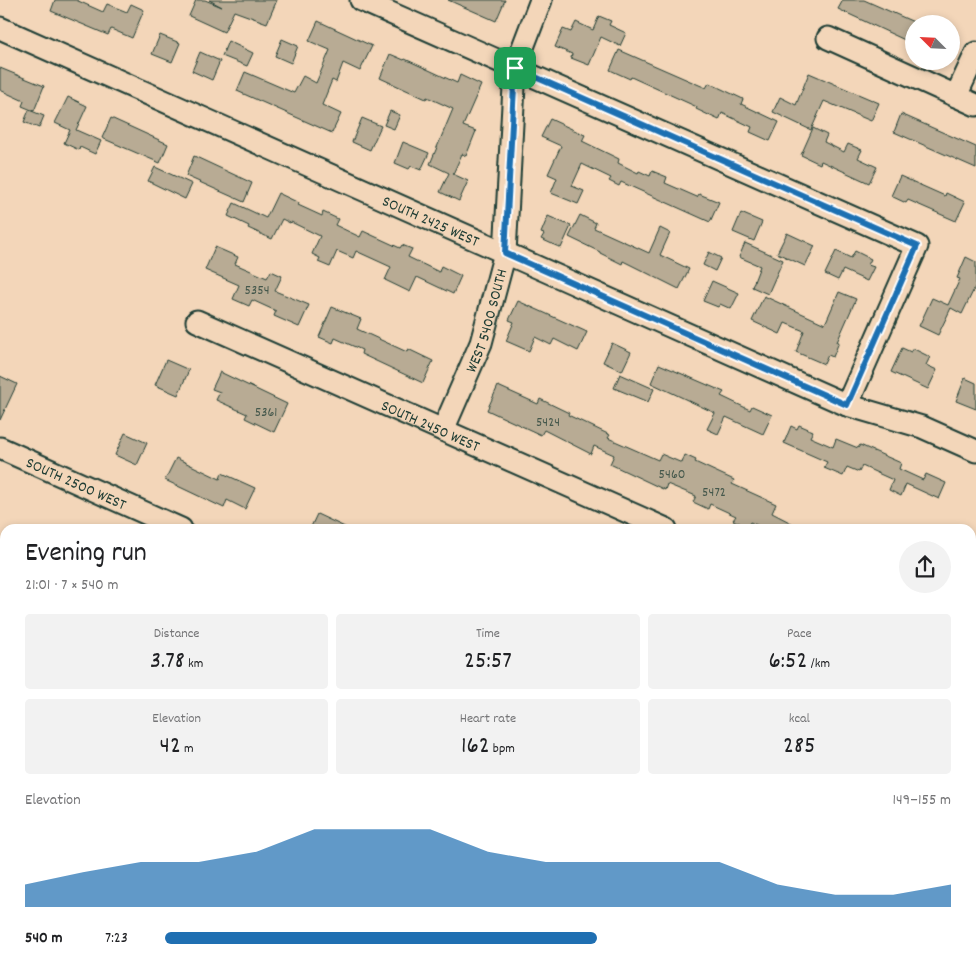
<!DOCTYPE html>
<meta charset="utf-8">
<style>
:root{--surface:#fff;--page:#f2f2f2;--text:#202124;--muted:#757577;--accent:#1f6fb2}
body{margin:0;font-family:Dekko,sans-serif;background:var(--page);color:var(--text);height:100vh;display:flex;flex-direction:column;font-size:19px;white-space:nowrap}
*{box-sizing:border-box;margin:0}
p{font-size:16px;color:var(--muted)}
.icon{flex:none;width:28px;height:28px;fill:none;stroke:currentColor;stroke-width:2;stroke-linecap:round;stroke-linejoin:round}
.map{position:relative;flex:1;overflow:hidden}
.panel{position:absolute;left:0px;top:524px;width:976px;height:444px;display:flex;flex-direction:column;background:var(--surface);border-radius:15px 15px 0 0;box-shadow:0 2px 8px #0003}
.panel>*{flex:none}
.needle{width:32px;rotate:294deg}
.tools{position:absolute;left:905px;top:15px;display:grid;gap:10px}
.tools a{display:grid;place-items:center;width:55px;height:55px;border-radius:50%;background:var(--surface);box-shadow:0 2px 8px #0003;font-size:25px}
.pin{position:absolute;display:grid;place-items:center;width:42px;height:42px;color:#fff;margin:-21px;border-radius:10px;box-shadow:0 2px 8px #0006}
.round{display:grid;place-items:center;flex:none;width:52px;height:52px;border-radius:26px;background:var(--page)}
.head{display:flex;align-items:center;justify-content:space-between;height:85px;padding:0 25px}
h1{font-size:28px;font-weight:600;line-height:38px}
.metrics{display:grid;grid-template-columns:repeat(3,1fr);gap:8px;height:85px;padding:5px 25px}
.metrics div{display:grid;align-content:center;border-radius:5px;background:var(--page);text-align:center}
.metrics b{font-size:25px;font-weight:600}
.metrics small{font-size:14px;font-weight:400}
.metrics p{font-size:14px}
.chart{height:140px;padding:10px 25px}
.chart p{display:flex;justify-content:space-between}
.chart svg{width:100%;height:90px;margin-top:5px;fill:var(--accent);opacity:.7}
ul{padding:0 25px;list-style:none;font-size:16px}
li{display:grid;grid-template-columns:80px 60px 1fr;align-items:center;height:38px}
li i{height:12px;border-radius:6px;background:var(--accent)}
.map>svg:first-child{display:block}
.building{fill:#b8ab94;stroke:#1f3d34}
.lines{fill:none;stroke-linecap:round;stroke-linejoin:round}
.minor-casing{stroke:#1f3d34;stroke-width:25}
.path{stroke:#1f3d34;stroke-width:2.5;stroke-dasharray:5 4;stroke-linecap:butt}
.minor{stroke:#f3d6b9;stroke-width:21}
.rail{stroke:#1f3d34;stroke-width:4;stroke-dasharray:8 4;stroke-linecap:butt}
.route-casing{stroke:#fff;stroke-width:10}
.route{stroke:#1f6fb2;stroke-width:6}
.labels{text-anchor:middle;stroke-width:4;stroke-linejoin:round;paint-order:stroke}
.number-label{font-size:14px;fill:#45584c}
.street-label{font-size:16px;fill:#1f3d34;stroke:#f3d6b9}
</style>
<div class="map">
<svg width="976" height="967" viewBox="0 0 976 967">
<rect width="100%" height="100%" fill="#f3d6b9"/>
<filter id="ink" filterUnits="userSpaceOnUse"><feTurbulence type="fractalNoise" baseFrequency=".02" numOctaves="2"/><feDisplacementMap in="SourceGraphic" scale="10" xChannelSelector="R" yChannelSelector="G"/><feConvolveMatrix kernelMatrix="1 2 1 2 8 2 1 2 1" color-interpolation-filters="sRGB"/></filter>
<g filter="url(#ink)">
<path class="building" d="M55 0H76L103 12 107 4 127 12 131 4 144 10 132 38 111 29 108 35 51 11Z
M196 0H205L222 7 209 0H277L267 23 234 11 224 32 189 16Z
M448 0H505L496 21Z
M843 0H864L916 23 914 24 907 41 838 9Z
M599 16 611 21 609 25 626 33 620 46 601 37 589 65 571 58 572 54 555 47 563 29 571 32 576 22 593 30Z
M318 21 372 46 360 71 343 63 336 82 332 80 322 105 341 114 332 133 237 91 245 72 294 93 303 76 316 83 330 50 309 41Z
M160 35 180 43 172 62 152 54Z
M282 39 298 46 291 63 275 56Z
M228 41 253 53 247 66 222 56Z
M619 50 706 88 709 83 743 99 741 104 779 122 770 141 750 132 752 127 722 113 719 120 696 109 697 107 631 77 630 79 610 70Z
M200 52 220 61 212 80 192 71Z
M390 54 404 60 405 59 457 83 460 75 481 85 463 126 476 131 466 156 462 154 453 174 468 181 459 201 440 192 449 173 430 164 453 109 427 97 426 99 380 78Z
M0 68 44 86 34 111 22 106 24 101 0 90Z
M809 73 879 103 871 121 824 101 811 130 773 112 780 97 796 105Z
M68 97 87 106 76 130 101 141 95 154 80 147 79 150 64 143 70 130 55 123Z
M29 110 44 116 39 128 24 122Z
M390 111 400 115 394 129 384 125Z
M901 114 976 147V168L894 132Z
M111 118 168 144 160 163 102 138Z
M362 118 381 126 370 150 352 142Z
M550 119 585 135 582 141 619 159 618 163 638 173 639 171 650 176 652 171 667 177 665 183 697 197 699 194 719 202 710 222 621 182 619 186 609 181 611 178 582 164 572 186 584 191 578 204 551 193 557 178 548 174 561 146 541 137Z
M813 128 827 135 824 142 844 152 848 144 862 150 858 158 877 167 869 183 821 161 820 164 801 155Z
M403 142 429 153 421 170 411 166 409 169 395 163Z
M194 156 252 183 244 202 186 176Z
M155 167 192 184 185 199 148 181Z
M900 176 945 196 946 193 965 202 956 221 908 200 906 203 891 196Z
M278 193 299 203 298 205 322 216 323 212 338 219 335 225 360 237 363 231 400 248 402 245 412 249 408 257 439 272 441 266 461 276 453 294 417 277 410 292 385 280 391 267 356 251 353 258 337 251 330 267 318 262 320 258 312 254 320 236 291 222 290 223 282 219 272 239 248 228 249 226 228 216 234 203 266 218Z
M741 213 762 222 754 241 733 232Z
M580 215 596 223 594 228 649 253 660 228 670 233 660 255 689 269 679 289 623 261 622 264 600 253V252L569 237Z
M548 216 571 226 561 248 541 239 544 234 541 233Z
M787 233 815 246 805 266 777 253Z
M745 243 783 260 768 294 752 287 760 266 739 257Z
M215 247 238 257 235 264 267 278 271 271 282 276 275 291 309 305 299 327 274 316 276 311 252 300 249 306 233 299 239 285 205 270Z
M836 251 851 258 855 251 871 259 868 265 874 267 867 281 843 270 838 280 825 274Z
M709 252 721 258 715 271 703 265Z
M966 257 976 262V285L962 314 951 308 938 335 919 326 932 298 948 305 960 279 957 278Z
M712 281 739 293 731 309 720 304 718 307 703 301Z
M839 292 856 299 837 342H839L833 357 828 355 824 364 796 352 804 331 785 323 780 334 752 321 764 296 825 324Z
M518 301 587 332 578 351 554 339 551 345 535 337 529 351 506 341 514 322 509 320Z
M332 307 361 319 357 329 407 352 408 349 433 361 423 383 361 354 362 350 335 338 333 343 319 337Z
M612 343 631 352 622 371 603 362Z
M902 348 911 352 912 348 930 357 926 365 937 370 928 389 891 372Z
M166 360 189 370 178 395 155 385Z
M659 364 724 392 721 396 750 410 752 406 772 415 763 434 726 417 718 434 707 429 715 413 651 383Z
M220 372 287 404 274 432 245 418 247 414 216 400 220 392 212 389Z
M620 374 654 389 648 402 614 388Z
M0 376 17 384 0 420Z
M965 378 976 383V409L956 401Z
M498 386 538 404 540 399 569 413 568 415 610 435 608 438 658 460 661 454 682 463 685 455 696 460 695 462 734 480 732 484 776 504 772 513 803 529H766L750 522 748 527 733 520 736 516 710 504 708 509 693 502 696 496 667 484 665 490 610 464 614 455 594 446 591 454 544 430 541 435 487 410Z
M799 425 813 431 810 437 833 447 836 439 858 448 860 445 901 463 899 469 923 480 926 474 946 483 939 499 906 484 901 496 889 490 893 480 862 466 859 472 847 467 843 476 824 468 827 462 784 443 791 426 797 429Z
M125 433 147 443 137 465 115 455Z
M176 458 220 479 222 473 255 488 245 509 227 500 224 508 165 480Z
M317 514 349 529H310Z"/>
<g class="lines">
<g class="minor-casing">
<g id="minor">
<path d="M361 0 917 246 847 405"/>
<path id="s1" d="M0 28 847 405 922 427 976 451"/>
<path d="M828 38 976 105"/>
<path d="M956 96 976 53"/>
<path id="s2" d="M197 321 666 529"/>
<path id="s3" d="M443 430 481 343 505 253 515 68 541 0"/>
<path id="s4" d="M0 448 181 529"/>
<path d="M0 601 5 600"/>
<path d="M971 634 976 633"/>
</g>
</g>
<path class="path" d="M971 896 976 898"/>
<use href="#minor" class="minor"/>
<path class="rail" d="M0 843 5 844
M0 859 5 860
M0 868H5
M702 962 736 967
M780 962 815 967
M901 962 934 967"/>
</g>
</g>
<g class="lines" filter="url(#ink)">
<g class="route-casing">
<path id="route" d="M515 68 917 246 847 405 505 253Z"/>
</g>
<use href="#route" class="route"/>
</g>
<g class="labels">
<g class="number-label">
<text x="257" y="294">5354</text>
<text x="266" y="416">5361</text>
<text x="548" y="426">5424</text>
<text x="672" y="478">5460</text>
<text x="714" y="496">5472</text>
</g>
<g class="street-label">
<text dy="6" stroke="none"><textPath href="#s1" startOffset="472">SOUTH 2425 WEST</textPath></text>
<text dy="6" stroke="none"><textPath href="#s3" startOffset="118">WEST 5400 SOUTH</textPath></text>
<text dy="6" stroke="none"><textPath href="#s2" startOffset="256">SOUTH 2450 WEST</textPath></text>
<text dy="6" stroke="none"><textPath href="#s4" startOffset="84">SOUTH 2500 WEST</textPath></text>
</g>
</g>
</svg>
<div class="tools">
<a><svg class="needle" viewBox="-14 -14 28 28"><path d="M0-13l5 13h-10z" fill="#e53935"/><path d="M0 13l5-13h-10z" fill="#757577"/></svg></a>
</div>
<div class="pin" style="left:515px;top:68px;background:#1e9e55"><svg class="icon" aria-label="arrive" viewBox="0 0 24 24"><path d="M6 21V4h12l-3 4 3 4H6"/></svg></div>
<section class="panel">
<div class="head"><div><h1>Evening run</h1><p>21:01 · 7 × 540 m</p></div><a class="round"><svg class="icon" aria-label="share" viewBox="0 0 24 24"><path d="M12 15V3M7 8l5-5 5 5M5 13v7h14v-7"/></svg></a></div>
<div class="metrics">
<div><p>Distance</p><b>3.78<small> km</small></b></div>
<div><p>Time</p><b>25:57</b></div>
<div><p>Pace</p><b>6:52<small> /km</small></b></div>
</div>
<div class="metrics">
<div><p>Elevation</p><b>42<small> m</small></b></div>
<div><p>Heart rate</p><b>162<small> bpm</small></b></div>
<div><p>kcal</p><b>285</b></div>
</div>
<div class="chart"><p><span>Elevation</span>149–155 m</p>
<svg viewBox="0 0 160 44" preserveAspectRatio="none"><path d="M0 44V33L10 27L20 22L30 22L40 17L50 6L60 6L70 6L80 17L90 22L100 22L110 22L120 22L130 33L140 38L150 38L160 33V44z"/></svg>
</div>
<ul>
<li><b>540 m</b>7:23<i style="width:55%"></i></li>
</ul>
</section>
</div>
